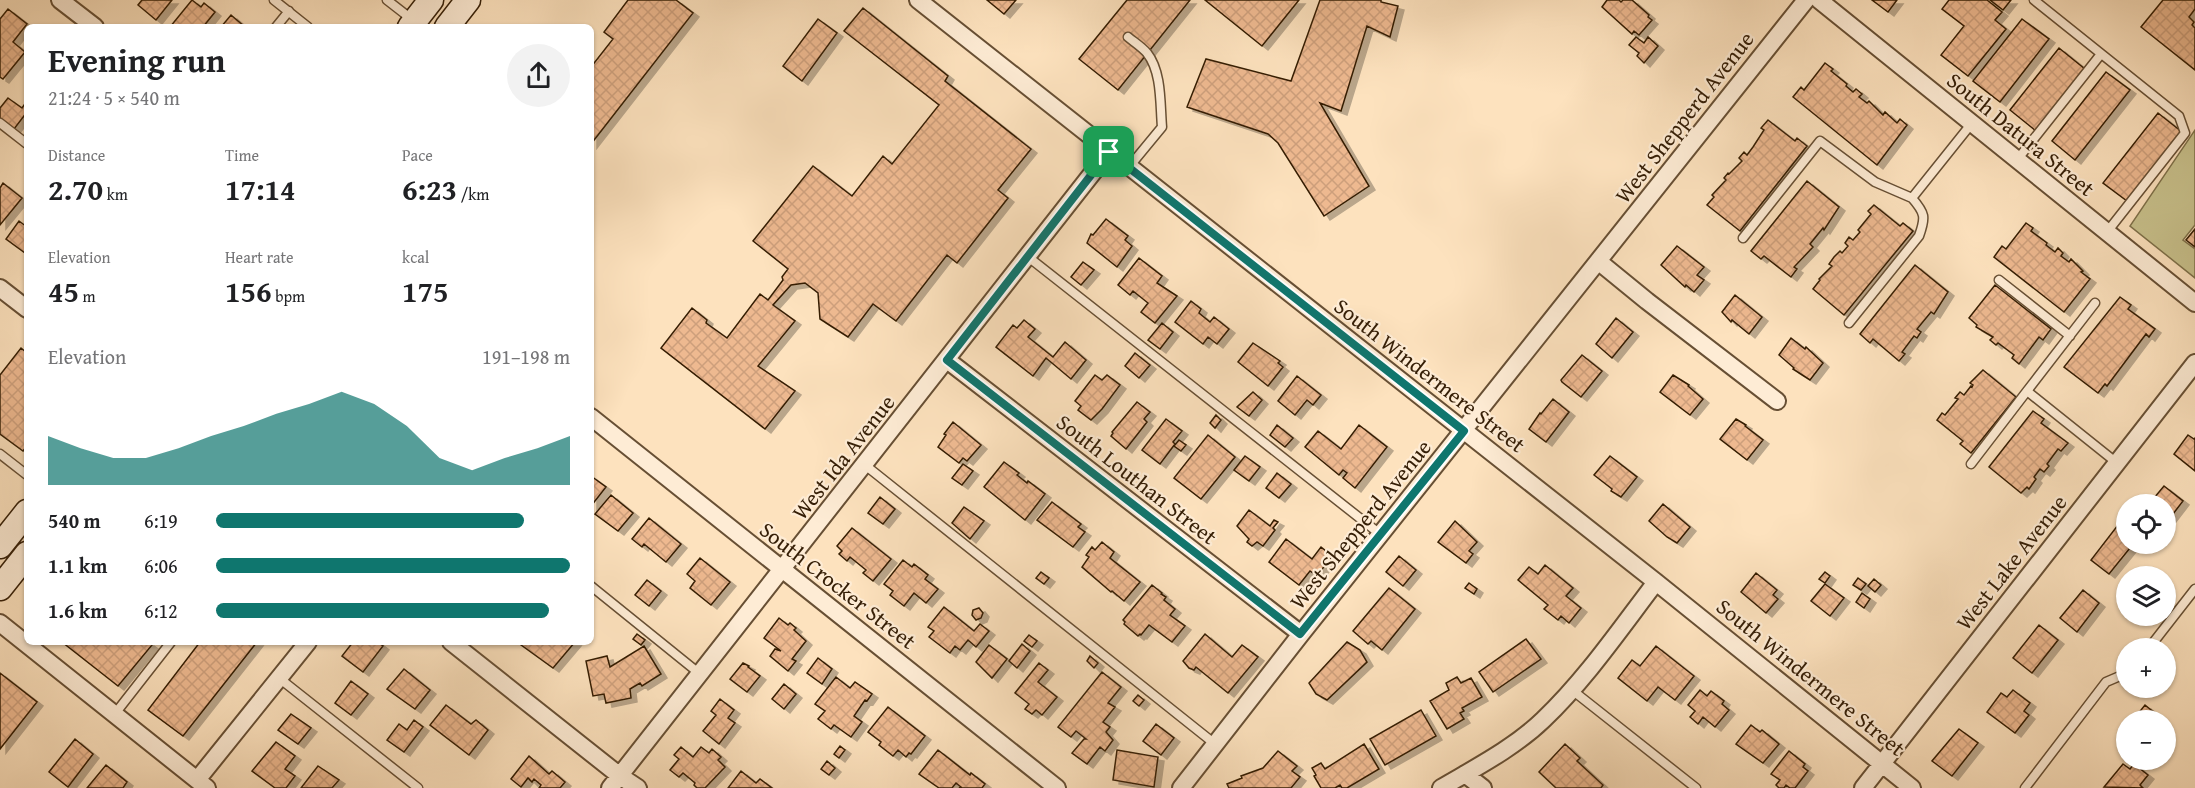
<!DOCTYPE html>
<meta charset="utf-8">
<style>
:root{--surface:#fff;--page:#f2f2f2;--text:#202124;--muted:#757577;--accent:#0f766e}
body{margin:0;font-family:"Gentium Book Plus",serif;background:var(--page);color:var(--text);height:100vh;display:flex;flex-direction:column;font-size:22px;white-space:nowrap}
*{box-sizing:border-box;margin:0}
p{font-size:20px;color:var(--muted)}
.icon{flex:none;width:33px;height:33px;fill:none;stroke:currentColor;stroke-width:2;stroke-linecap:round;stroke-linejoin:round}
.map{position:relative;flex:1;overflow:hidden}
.panel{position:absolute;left:24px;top:24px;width:570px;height:621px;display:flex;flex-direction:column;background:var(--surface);border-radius:9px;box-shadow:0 2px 4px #0004}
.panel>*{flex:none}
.fabs{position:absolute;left:2116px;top:494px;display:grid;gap:12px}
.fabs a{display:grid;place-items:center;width:60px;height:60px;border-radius:50%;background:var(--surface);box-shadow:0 2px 4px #0004;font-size:30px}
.pin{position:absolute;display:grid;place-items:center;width:51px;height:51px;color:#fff;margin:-26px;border-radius:12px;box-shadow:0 3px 9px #0006}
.round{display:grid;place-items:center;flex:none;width:63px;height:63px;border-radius:32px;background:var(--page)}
.head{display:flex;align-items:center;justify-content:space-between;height:102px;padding:0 24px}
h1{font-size:33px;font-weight:700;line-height:45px}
.metrics{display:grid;grid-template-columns:repeat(3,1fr);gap:9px;height:102px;padding:6px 24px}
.metrics div{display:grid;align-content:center}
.metrics b{font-size:30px;font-weight:700}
.metrics small{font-size:16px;font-weight:400}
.metrics p{font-size:16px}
.chart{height:168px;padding:12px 24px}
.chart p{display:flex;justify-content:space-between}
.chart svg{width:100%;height:108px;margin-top:6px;fill:var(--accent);opacity:.7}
ul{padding:0 24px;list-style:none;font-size:20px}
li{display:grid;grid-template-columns:96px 72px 1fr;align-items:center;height:45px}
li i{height:15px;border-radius:8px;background:var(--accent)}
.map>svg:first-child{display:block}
.grass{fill:#c8c18c;stroke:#7e7049;stroke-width:1.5}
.building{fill:url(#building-cross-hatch);stroke:#351e06;stroke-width:1.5;filter:url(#shadow)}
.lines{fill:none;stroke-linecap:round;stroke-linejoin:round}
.service-casing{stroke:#674f34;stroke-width:11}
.minor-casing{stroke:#674f34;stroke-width:20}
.secondary-casing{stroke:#351e06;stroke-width:27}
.service{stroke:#feecd5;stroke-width:8}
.minor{stroke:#feecd5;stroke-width:16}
.secondary{stroke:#feecd5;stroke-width:24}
.route-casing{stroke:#fff;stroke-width:12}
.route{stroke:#0f766e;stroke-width:8}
.labels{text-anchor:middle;stroke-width:4.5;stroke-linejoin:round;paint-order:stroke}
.street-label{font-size:22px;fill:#351e06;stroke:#feecd5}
</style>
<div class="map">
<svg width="2195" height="788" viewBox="0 0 2195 788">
<defs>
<pattern id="building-cross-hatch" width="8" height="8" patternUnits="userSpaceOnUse" patternTransform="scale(1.5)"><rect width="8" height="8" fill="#eeb990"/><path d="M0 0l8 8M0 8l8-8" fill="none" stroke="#cd9f7b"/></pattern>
<filter id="shadow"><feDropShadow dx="6" dy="4" stdDeviation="0" flood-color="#0004"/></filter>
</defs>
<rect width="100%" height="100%" fill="#fde2be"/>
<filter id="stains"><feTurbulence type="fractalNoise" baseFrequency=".00333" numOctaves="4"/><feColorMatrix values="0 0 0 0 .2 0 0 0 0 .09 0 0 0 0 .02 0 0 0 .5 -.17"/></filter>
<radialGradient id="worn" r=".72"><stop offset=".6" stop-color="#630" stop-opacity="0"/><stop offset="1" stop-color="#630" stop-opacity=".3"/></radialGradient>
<path class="grass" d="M2195 130V225L2183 240 2195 249V278L2130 226Z"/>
<path class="building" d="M142 0H172L156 20 138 5Z
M192 0 201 7 204 3 215 12 203 27H170Z
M628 0H676L693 13 591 144V67L613 39 604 32Z
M987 0H1016L1004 14Z
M1127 0H1190L1118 90 1079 59Z
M1205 0H1299L1262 46Z
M1381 0V2L1398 6 1390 37 1367 26 1341 111 1320 103 1369 186 1324 216 1278 143 1268 134 1187 107 1206 59 1291 81 1320 0Z
M1607 0H1619L1621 2 1623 0H1632L1649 15 1648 17 1652 20 1639 35 1634 31 1632 34 1602 7Z
M1872 0H1897L1888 12Z
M1949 0H1987L2002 12 1995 20 2006 29 1968 76 1941 55 1964 26 1942 9Z
M1990 0H2011L2003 10Z
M2163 0H2195V9L2189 17 2194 22 2192 25 2195 28V70L2141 27Z
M863 8 948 76 945 81 1031 149 998 190 1008 198 957 263 947 255 896 321 873 304 848 337 820 319 818 293 805 283 791 285 773 305 795 321 758 366 795 391 765 429 661 348 692 308 707 320 706 323 727 338 760 294 768 300 783 280 782 277 788 269 753 241 813 166 852 196 883 156 892 164 939 105 844 31Z
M8 9 27 24 13 42 25 52 3 79 0 77V19Z
M231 15 245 27H221Z
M818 19 837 33 802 81 783 66Z
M2022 19 2049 39 2000 102 1973 81Z
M1636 37 1644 43 1648 37 1658 46 1644 63 1637 56 1639 53 1629 45Z
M2059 48 2085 69 2036 131 2010 110Z
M1825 63 1833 69 1831 71 1847 84 1846 86 1853 92 1856 89 1862 94 1859 97 1867 103 1869 101 1883 115 1885 112 1897 123 1900 119 1907 125 1877 165 1793 97 1801 87 1804 90Z
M2106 72 2130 90 2075 160 2052 141Z
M8 98 22 108 27 101V112L14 129 0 118V108Z
M2158 113 2182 132 2127 201 2103 183Z
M1768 120 1795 141 1797 138 1807 146 1740 231 1707 205 1714 197 1712 195 1726 180 1724 178 1728 173 1729 174 1742 161 1739 158 1744 152 1747 155 1753 147 1764 130 1761 128Z
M1807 181 1839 207 1824 230 1823 228 1810 244 1813 247 1794 267 1797 269 1791 277 1764 256 1761 259 1751 251Z
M3 183 22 198 0 225V188Z
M1874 205 1900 226 1903 223 1913 231 1844 315 1813 289 1820 280 1819 279 1832 266 1829 264 1834 257 1840 251 1842 253 1848 246 1845 243 1849 237 1853 240 1860 232 1858 230 1871 214 1868 211Z
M1106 219 1128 236 1125 240 1132 246 1117 267 1087 243 1091 234 1093 235Z
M19 221 27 227V250L25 253 6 239Z
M2026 223 2033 228 2031 231 2047 243 2046 245 2055 252 2058 248 2063 253 2061 256 2069 262 2071 259 2083 271 2081 272 2090 279 2064 312 1994 257 2002 246 2006 249Z
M2195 229V247L2186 240Z
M1677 246 1704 267 1697 275 1704 280 1694 292 1686 285 1685 287 1661 265Z
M1139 258 1162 276 1157 283 1177 296 1155 323 1141 312 1148 303 1133 291 1130 295 1118 285Z
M1083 262 1094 270 1081 285 1071 277Z
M1915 265 1948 292 1934 314 1931 312 1917 329 1921 332 1917 338 1914 336 1902 352 1905 354 1899 361 1873 339 1870 343 1860 334Z
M1995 285 2051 329 2043 340 2039 337 2019 364 2012 358 2014 355 1998 343 1996 345 1990 340 1993 337 1976 327 1977 325 1969 318Z
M1735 295 1762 317 1749 334 1732 320 1731 322 1722 312Z
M2120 297 2131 305 2128 309 2155 329 2149 337 2146 334 2107 386 2105 384 2098 393 2064 367Z
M1191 301 1201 309 1199 313 1210 322 1214 317 1229 329 1217 344 1208 337 1203 344 1175 322Z
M1616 318 1633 332 1612 358 1596 344Z
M1024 320 1035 329 1028 337 1053 357 1065 342 1086 360 1071 379 1046 358 1033 376 996 347 1013 325 1017 328Z
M1162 323 1173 332 1160 349 1148 340Z
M1791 338 1805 349 1806 347 1823 363 1810 380 1793 369 1794 368 1779 355Z
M1253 343 1280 361 1278 363 1283 367 1268 386 1238 362Z
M21 348 27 353V446L23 451 0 434V375Z
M1135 353 1150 365 1139 378 1125 366Z
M1582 355 1602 371 1581 397 1562 382 1561 380Z
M1983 370 2016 397 1971 453 1960 444 1963 441 1937 420 1942 413 1945 415 1958 399 1955 398 1960 392 1964 395 1971 386 1972 387 1973 385 1970 383Z
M1095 375 1102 380 1107 375 1120 385 1102 409 1091 420 1078 410 1081 406 1075 401Z
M1673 375 1689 385 1688 386 1703 399 1690 415 1660 392Z
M1297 376 1321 395 1313 405 1307 400 1295 415 1278 401Z
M1253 392 1262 400 1249 416 1237 407Z
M1553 399 1569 412 1546 442 1529 429 1540 413 1541 414Z
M1137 402 1150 412 1144 419 1147 422 1126 449 1111 436 1113 433 1112 432Z
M2033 411 2044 419 2041 423 2068 443 2061 451 2058 449 2047 464 2049 466 2044 472 2040 469 2034 477 2036 479 2029 489 2027 487 2021 493 1989 467Z
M1216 415 1221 420 1215 428 1210 423Z
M1166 419 1182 431 1173 442 1175 444 1160 464 1142 450Z
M1736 419 1746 425 1745 426 1763 440 1747 460 1720 439Z
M953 422 981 445 967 461 963 458 959 463 938 447 946 435 944 434Z
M1277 425 1293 438 1285 447 1270 435Z
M1359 425 1387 447 1355 488 1343 478 1347 473 1343 470 1339 475 1305 447 1318 431 1341 449Z
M1208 435 1235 457 1201 499 1174 478Z
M2188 435 2194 439 2195 438V471L2174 454Z
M1179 440 1186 445 1181 451 1174 446Z
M1245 456 1260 467 1249 481 1234 470Z
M1610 456 1637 477 1621 497 1611 491 1612 489 1594 475Z
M1004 462 1019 473 1017 475 1027 483 1028 481 1045 494 1025 520 984 487Z
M963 464 973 471 962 485 952 478Z
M1277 473 1291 484 1279 498 1266 488Z
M591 476 606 487 591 506Z
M2164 486 2183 501 2166 523V504H2149Z
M611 495 633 513 618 531 595 514Z
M880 497 895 509 883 524 868 513Z
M1052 502 1081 524 1078 527 1085 532 1073 547 1037 520Z
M1663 504 1690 527 1677 543 1667 537 1649 521Z
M964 507 984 521 970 539 952 523Z
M1249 510 1270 526 1274 520 1278 522 1273 528 1275 530 1263 546 1257 542 1252 546 1247 542 1249 539 1237 526Z
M649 518 681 544 666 562 644 544 642 547 632 539Z
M1455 521 1477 542 1469 551 1473 554 1466 563 1438 542Z
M2118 525 2127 532V543H2134L2109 574 2091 560Z
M852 528 891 559 873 581 863 573 866 570 850 557 847 561 839 554 842 551 837 546Z
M1286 539 1312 559 1321 547 1332 556 1317 576 1310 571 1299 585 1269 562Z
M1102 542 1114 552 1110 558 1140 582 1124 601 1112 591 1111 592 1082 567 1089 557 1086 555 1092 547 1095 550Z
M1399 556 1416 570 1403 586 1386 572Z
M700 558 730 582 711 605 690 588 695 581 687 574Z
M903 560 912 567 914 564 928 575 925 579 938 589 926 603 914 593 904 606 890 595 893 591 884 584Z
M1545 565 1573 588 1566 596 1581 608 1569 623 1561 616 1558 620 1544 609 1548 605 1518 580 1529 567 1538 574Z
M1041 572 1049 578 1044 584 1036 578Z
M1825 572 1830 576 1825 583 1819 579Z
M1756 573 1777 590 1773 595 1778 599 1766 613 1741 592Z
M1858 578 1866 584 1861 590 1853 585Z
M1874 579 1881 585 1875 592 1868 586Z
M647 580 661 591 649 606 635 595Z
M1469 583 1477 589 1474 594 1465 588Z
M1825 584 1844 598 1830 616 1811 601Z
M1152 585 1162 593 1161 594 1166 597 1164 600 1175 609 1170 615 1185 626 1172 642 1149 625 1141 635 1140 634 1138 636 1124 624 1125 622 1123 620Z
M1389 588 1415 609 1382 650 1371 641 1368 644 1353 631Z
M2083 590 2099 603 2077 632 2060 618Z
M1862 593 1870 599 1864 608 1856 602Z
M944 607 974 631 980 624 989 631 976 647 968 640 960 650 955 646 950 653 929 637 934 631 928 627Z
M979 608 983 613 981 618 976 620 972 615 973 610Z
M779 618 788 625 790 623 796 628 794 630 806 641 792 659 796 661 788 671 770 656 775 649 781 651 764 638Z
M2039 625 2058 640 2032 673 2013 658Z
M637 634 645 640 641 645 633 639Z
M1205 634 1232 657 1242 645 1258 657 1228 693 1196 667 1194 670 1189 668 1183 661Z
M1029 635 1037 641 1032 647 1024 641Z
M1526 639 1541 659 1493 692 1479 672Z
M62 642H148L152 645 118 686Z
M200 642H257L183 736 148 710Z
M353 642H378L383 646 363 672 342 656Z
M517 642H575L553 668Z
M1347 642 1360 650 1367 662 1327 700 1316 694 1309 683Z
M1022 644 1030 651 1017 668 1009 661Z
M989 645 1007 659 992 678 976 662Z
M644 646 661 674 642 686 640 683 630 689 631 698 606 703 604 694 593 696 586 661 607 656 610 667Z
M1656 646 1694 676 1675 700 1658 687 1647 701 1618 678 1632 660 1640 666Z
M1090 656 1098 663 1094 668 1087 661Z
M818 658 832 669 822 684 807 673Z
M743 663 749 666 748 667 760 676 747 692 730 679Z
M1039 663 1048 670 1038 682 1057 697 1042 715 1036 710 1032 714 1025 709 1029 704 1015 693Z
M404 669 430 690 415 709 387 689Z
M1102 672 1121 687 1108 703 1115 707 1103 722 1110 727 1106 732 1113 740 1105 751 1100 747 1087 764 1072 753 1084 739H1086L1076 731 1071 737 1058 727Z
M0 673 37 702 0 749Z
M836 677 850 688 855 682 872 694 867 701 865 700 854 716 862 722 851 737 834 725 831 729 818 719 825 711 815 704Z
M1457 677 1461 683 1471 678 1482 697 1462 708 1464 711 1460 713 1464 719 1447 729 1430 701 1449 690 1446 683Z
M351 681 368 694 351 715 335 703Z
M784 684 796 694 784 709 772 699Z
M1700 690 1707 696 1711 691 1724 701 1722 704 1729 710 1715 727 1703 717 1698 724 1690 717 1695 711 1688 705Z
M2013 690 2030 703 2024 711 2029 715 2015 733 1987 712 2001 693 2007 697Z
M1138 695 1144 700 1139 706 1133 701Z
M720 699 734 710 728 718 735 723 719 744 703 731 716 715 711 711Z
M446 705 471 724 476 720 488 730 469 755 430 725Z
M2145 705 2161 718 2159 720H2133Z
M888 707 925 736 911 754 909 753 906 757 898 750 893 756 879 745 881 742 868 732Z
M1421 710 1436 736 1385 765 1370 739Z
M291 714 311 728 298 744 278 730Z
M414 720 423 727 404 752 387 740 399 724 407 730Z
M1156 724 1174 738 1161 755 1143 741Z
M1751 725 1760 732 1762 730 1779 744 1763 763 1736 744Z
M1959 729 1978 743 1952 776 1932 761Z
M75 739 93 754 68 787 49 772Z
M276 742 295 756 285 769 295 776 286 788H275L252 771Z
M1364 744 1379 769 1347 788H1342L1340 785 1335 788H1321L1314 776 1316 775 1312 768 1321 763 1325 769Z
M1565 744 1580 758 1577 761 1603 785 1601 788H1556L1539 772Z
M840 746 845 750 839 758 834 754Z
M681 747 693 757 701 747 709 753 712 749 721 757 718 760 725 767 705 788H697L694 785 695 783 683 773 679 777 670 770 679 759 674 755Z
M938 750 970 775 971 773 985 784 982 788H959L961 787 956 783 952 788H939L919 774Z
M1117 750 1158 757 1154 787 1113 780Z
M1278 751 1297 766 1292 771 1300 777 1291 788H1229L1227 784 1242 778 1241 776 1263 768Z
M1789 751 1805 764 1803 767 1808 771 1795 788H1790L1786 785 1784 788H1779L1776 785 1780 780 1771 774Z
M529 756 549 774 552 771 565 782 560 788H539L541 785 534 779 532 782 528 778 521 787 511 779Z
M827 761 835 768 829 775 821 769Z
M2123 764 2130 769 2134 764 2148 775 2140 785 2143 788 2104 787Z
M106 765 127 782 123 788H87Z
M318 766 339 780 332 788H301Z
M741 771 756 783 760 779 772 788H728Z"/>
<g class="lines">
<g class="service-casing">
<path id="service" d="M274 0 308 27
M387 0 414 21
M2034 0 2179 116 2185 133 2107 232
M276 27 289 11
M1128 37C1134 42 1142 47 1147 53 1162 72 1160 104 1162 127L1129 167
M0 123 27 144
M2017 160 2101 54
M1743 238 1820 141 1875 182 1912 198 1972 123
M1027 256 1380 534
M1999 280 2070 336
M2095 303 2027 391 2117 463
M1849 323 1919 236C1926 217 1925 213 1912 198
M0 454 27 475
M1971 464 2027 391
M865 465 1215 744
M591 586 700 674
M2149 648 2195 589
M279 678 418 788
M1572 690 1696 788
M114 715 171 642
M2025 788 2106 682 2127 673"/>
</g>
<g class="minor-casing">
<path id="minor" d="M60 0 95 27
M918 0 1656 582 1912 788
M1819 0 2195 303
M1598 261 1647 301 1777 401
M0 288 27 309
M947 360 1301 634
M591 417 1057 788
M0 623 207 788
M451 642 620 776 638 788
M1465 774 1483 788
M197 780 308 642
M610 788 1109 152
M1181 788 1301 634 1806 0
M1441 788C1475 768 1514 748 1543 720 1586 679 1620 629 1656 582
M1863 788 2195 363"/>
</g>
<g class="secondary-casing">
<path id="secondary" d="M410 27 431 0
M447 27 468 0
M0 546 27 512
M0 588 27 554"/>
</g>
<use href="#service" class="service"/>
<use href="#minor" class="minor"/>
<use href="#secondary" class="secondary"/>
</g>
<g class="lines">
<g class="route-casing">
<path id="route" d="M1109 152 1464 431 1300 634 947 360Z"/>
</g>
<use href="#route" class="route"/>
</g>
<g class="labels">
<g class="street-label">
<text transform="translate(1684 117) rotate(-52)" y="8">West Shepperd Avenue</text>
<text transform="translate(2021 134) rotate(39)" y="8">South Datura Street</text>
<text transform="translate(1430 375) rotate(38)" y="8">South Windermere Street</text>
<text transform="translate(843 457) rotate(-52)" y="8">West Ida Avenue</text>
<text transform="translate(1137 479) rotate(38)" y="8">South Louthan Street</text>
<text transform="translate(1360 524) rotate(-51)" y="8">West Shepperd Avenue</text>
<text transform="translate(2011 562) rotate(-52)" y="8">West Lake Avenue</text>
<text transform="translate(838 585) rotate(38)" y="8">South Crocker Street</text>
<text transform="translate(1811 677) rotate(39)" y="8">South Windermere Street</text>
</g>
</g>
<rect width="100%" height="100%" filter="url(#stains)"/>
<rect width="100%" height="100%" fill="url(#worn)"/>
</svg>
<div class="fabs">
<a><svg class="icon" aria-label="locate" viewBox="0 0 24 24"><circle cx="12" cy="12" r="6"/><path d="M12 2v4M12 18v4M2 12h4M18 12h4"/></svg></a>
<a><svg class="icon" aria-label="layers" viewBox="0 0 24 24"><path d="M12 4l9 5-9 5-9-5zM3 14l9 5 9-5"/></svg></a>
<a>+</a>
<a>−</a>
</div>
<div class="pin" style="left:1109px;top:152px;background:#1e9e55"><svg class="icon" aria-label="arrive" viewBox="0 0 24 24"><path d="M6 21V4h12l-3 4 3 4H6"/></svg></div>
<section class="panel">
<div class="head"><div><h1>Evening run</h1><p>21:24 · 5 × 540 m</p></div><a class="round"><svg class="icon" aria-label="share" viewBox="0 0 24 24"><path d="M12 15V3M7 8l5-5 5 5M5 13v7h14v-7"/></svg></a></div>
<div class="metrics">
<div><p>Distance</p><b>2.70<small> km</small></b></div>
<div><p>Time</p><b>17:14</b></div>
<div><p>Pace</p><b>6:23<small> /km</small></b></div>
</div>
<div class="metrics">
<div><p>Elevation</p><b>45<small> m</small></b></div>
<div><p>Heart rate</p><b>156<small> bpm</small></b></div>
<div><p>kcal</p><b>175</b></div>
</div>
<div class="chart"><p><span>Elevation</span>191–198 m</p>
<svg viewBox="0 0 160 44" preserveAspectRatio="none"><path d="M0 44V24L10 29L20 33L30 33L40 29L50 24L60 20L70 15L80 11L90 6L100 11L110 20L120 33L130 38L140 33L150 29L160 24V44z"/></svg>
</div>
<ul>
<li><b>540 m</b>6:19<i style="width:87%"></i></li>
<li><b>1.1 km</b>6:06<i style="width:100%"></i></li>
<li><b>1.6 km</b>6:12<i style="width:94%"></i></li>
</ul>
</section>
</div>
